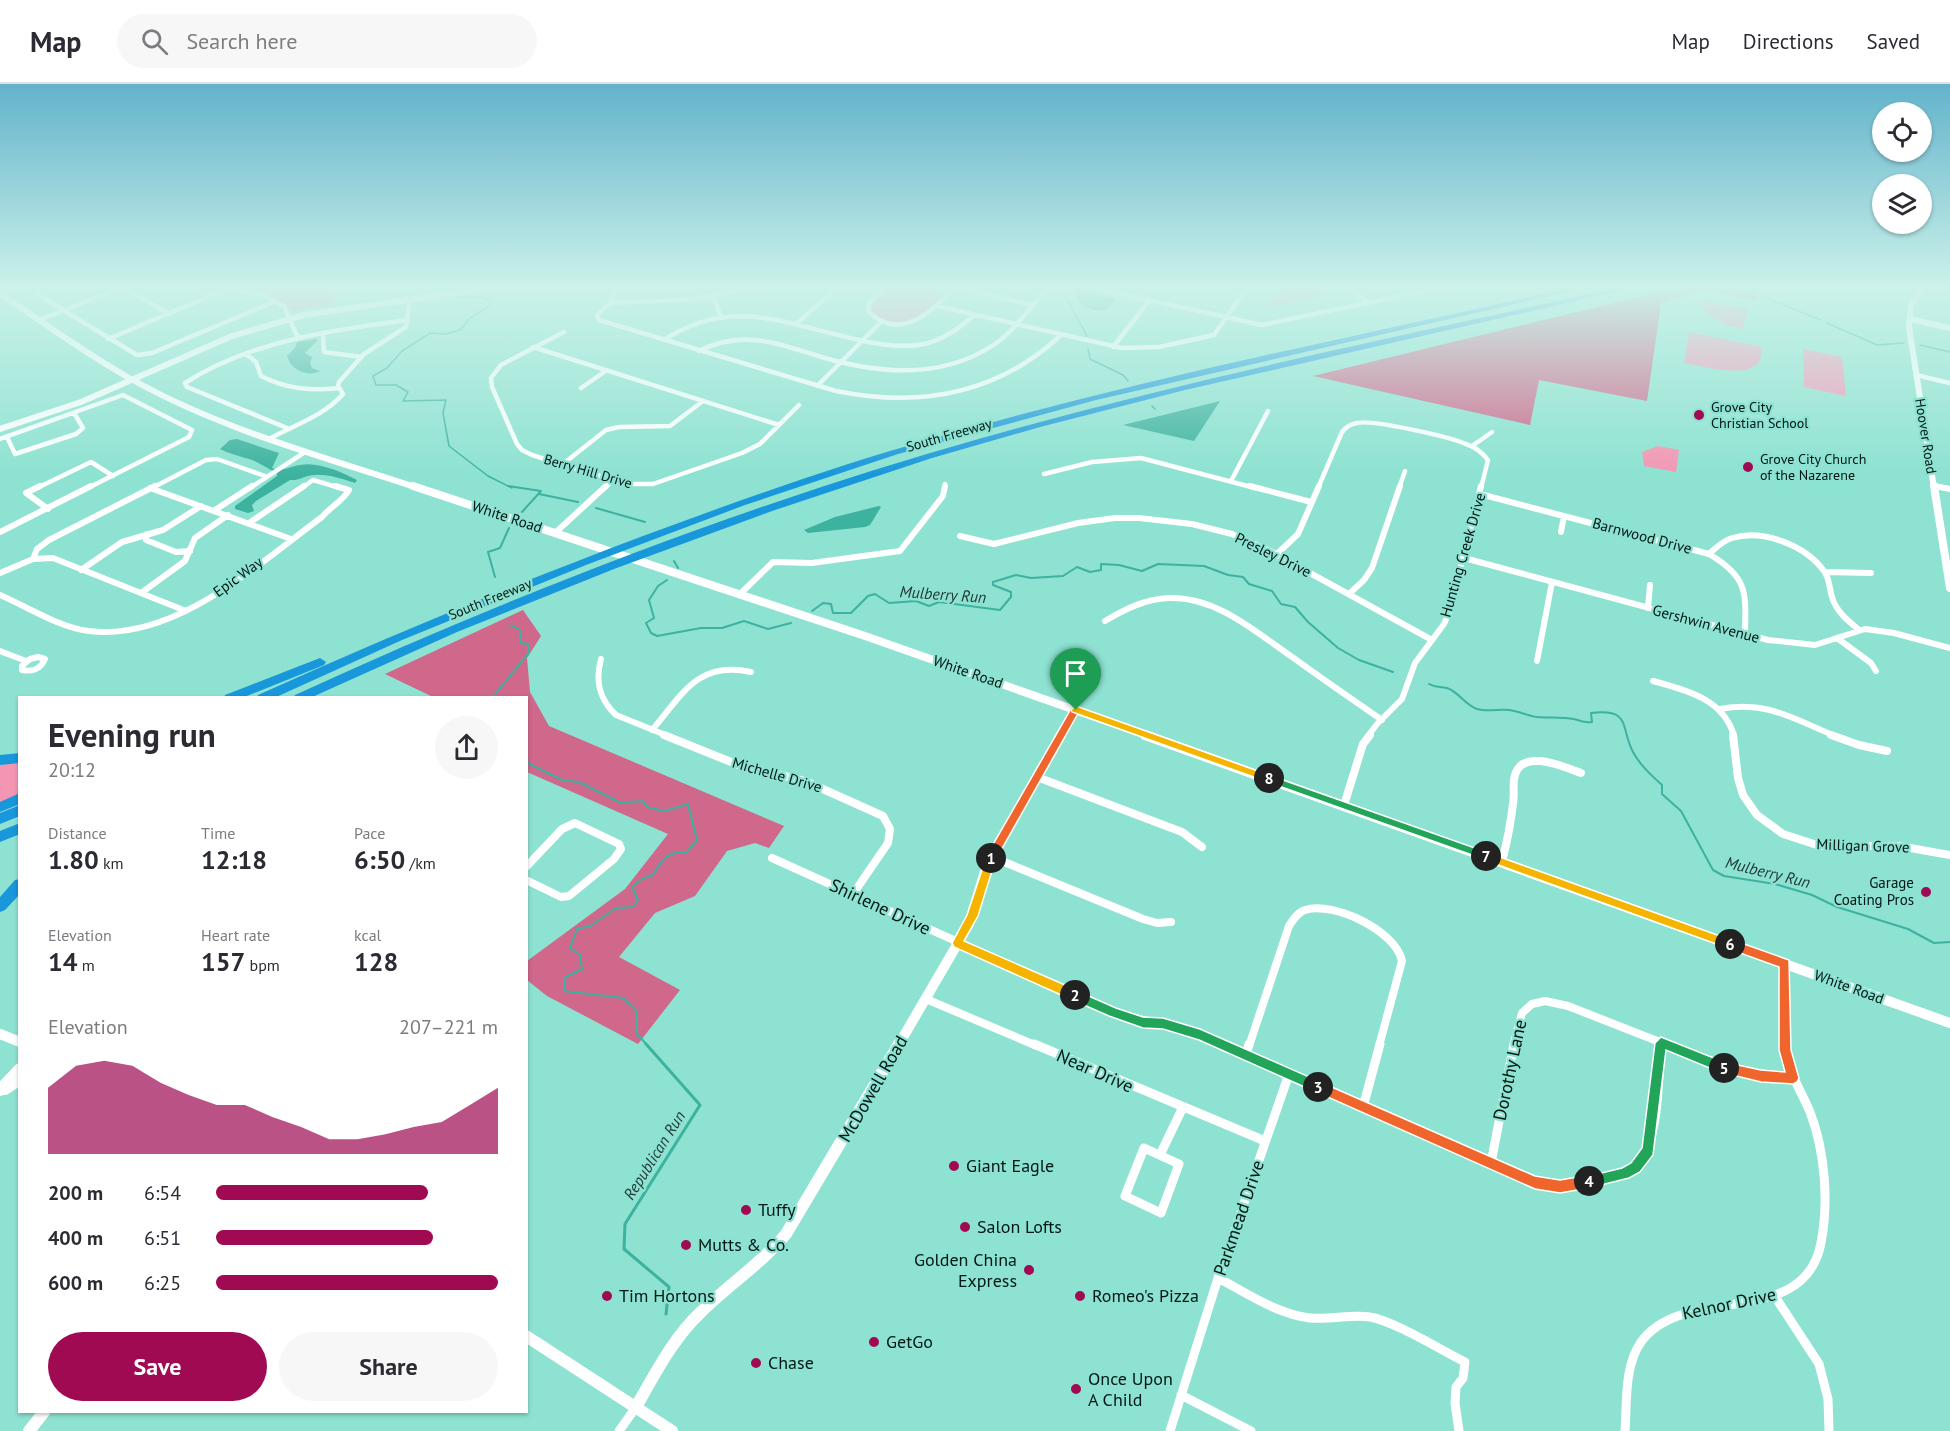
<!DOCTYPE html>
<meta charset="utf-8">
<style>
:root{--surface:#fff;--page:#f7f7f7;--text:#2b2b33;--muted:#7c7c81;--line:#e1e1e2;--accent:#9f0a53}
body{margin:0;font-family:"PT Sans",sans-serif;background:var(--page);color:var(--text);height:100vh;display:flex;flex-direction:column;font-size:22px;white-space:nowrap}
*{box-sizing:border-box;margin:0}
p{font-size:20px;color:var(--muted)}
.icon{flex:none;width:33px;height:33px;fill:none;stroke:currentColor;stroke-width:2;stroke-linecap:round;stroke-linejoin:round}
.map{position:relative;flex:1;overflow:hidden}
.drawer{position:absolute;left:18px;top:612px;width:510px;height:717px;display:flex;flex-direction:column;background:var(--surface);border-radius:0px;box-shadow:0 2px 4px #0004}
.drawer>*{flex:none}
.buttons{position:absolute;left:1872px;top:18px;display:grid;gap:12px}
.buttons a{display:grid;place-items:center;width:60px;height:60px;border-radius:50%;background:var(--surface);box-shadow:0 2px 4px #0004;font-size:30px}
.pin{position:absolute;display:grid;place-items:center;width:51px;height:51px;color:#fff;margin:-62px -26px;border-radius:50% 50% 50% 0;rotate:-45deg;box-shadow:0 0 6px #0007}
.pin .icon{rotate:45deg}
.km{position:absolute;width:30px;height:30px;margin:-15px;border-radius:50%;background:#222;color:#fff;font-size:16px;line-height:30px;text-align:center}
.round{display:grid;place-items:center;flex:none;width:63px;height:63px;border-radius:32px;background:var(--page)}
.headline{display:flex;align-items:center;justify-content:space-between;height:102px;padding:0 30px}
h1{font-size:33px;font-weight:700;line-height:45px}
.metrics{display:grid;grid-template-columns:repeat(3,1fr);gap:9px;height:102px;padding:6px 30px}
.metrics div{display:grid;align-content:center}
.metrics b{font-size:26px;font-weight:700}
.metrics small{font-size:16px;font-weight:400}
.metrics p{font-size:16px}
.chart{height:168px;padding:12px 30px}
.chart p{display:flex;justify-content:space-between}
.chart svg{width:100%;height:108px;margin-top:6px;fill:var(--accent);opacity:.7}
.cta{display:flex;gap:12px;margin-top:auto;padding:12px 30px}
.cta a{flex:1;height:69px;border-radius:36px;background:var(--accent);color:#fff;font-size:24px;font-weight:700;line-height:69px;text-align:center}
.cta a+a{background:var(--page);color:var(--text)}
ul{padding:0 30px;list-style:none;font-size:20px}
li{display:grid;grid-template-columns:96px 72px 1fr;align-items:center;height:45px}
li i{height:15px;border-radius:8px;background:var(--accent)}
header{display:flex;align-items:center;gap:36px;box-sizing:border-box;height:84px;padding:0 30px;background:var(--surface);border-bottom:2px solid var(--line)}
header strong{font-size:28px}
nav{display:flex;gap:33px;margin-inline-start:auto;font-size:21px}
.search{width:420px;height:54px;background:var(--page);display:flex;align-items:center;gap:15px;box-sizing:border-box;padding:0 21px;border-radius:33px;color:var(--muted);font-size:22px}
.map>svg:first-child{display:block}
.green{fill:#f496b3}
.forest{fill:#cf688b}
.water{fill:#3db29f}
.lines{fill:none;stroke-linecap:round;stroke-linejoin:round}
.stream-far2{stroke:#3db29f;stroke-width:1.5}
.stream-far1{stroke:#3db29f;stroke-width:2}
.stream{stroke:#3db29f;stroke-width:3}
.street-far3{stroke:#fff;stroke-width:4.5}
.street-far2{stroke:#fff;stroke-width:6}
.street-far1{stroke:#fff;stroke-width:8}
.street{stroke:#fff;stroke-width:9}
.secondary-far3{stroke:#fff;stroke-width:6}
.secondary-far2{stroke:#fff;stroke-width:8}
.secondary-far1{stroke:#fff;stroke-width:10}
.secondary{stroke:#fff;stroke-width:12}
.highway{fill:#1997db;fill-rule:evenodd}
.split-1{fill:#f0652b;stroke:#fff;stroke-width:1.5}
.split-2{fill:#f5b400;stroke:#fff;stroke-width:1.5}
.split-3{fill:#22a559;stroke:#fff;stroke-width:1.5}
.split-4{fill:#f0652b;stroke:#fff;stroke-width:1.5}
.split-5{fill:#22a559;stroke:#fff;stroke-width:1.5}
.split-6{fill:#f0652b;stroke:#fff;stroke-width:1.5}
.split-7{fill:#f5b400;stroke:#fff;stroke-width:1.5}
.split-8{fill:#22a559;stroke:#fff;stroke-width:1.5}
.split-9{fill:#f5b400;stroke:#fff;stroke-width:1.5}
.poi-dot{fill:#9f0a53;stroke:#8de2d1;stroke-width:2}
.labels{text-anchor:middle;stroke-width:4.5;stroke-linejoin:round;paint-order:stroke}
.far-poi-label{font-size:14px;fill:#001713;stroke:#8de2d1;text-anchor:start}
.far-street-label{font-size:14px;fill:#001713;stroke:#8de2d1}
.street-label{font-size:15px;fill:#001713;stroke:#8de2d1}
.poi-label{font-size:15px;fill:#001713;stroke:#8de2d1;text-anchor:end}
.water-label{font-size:16px;font-style:italic;fill:#203a35;stroke:#8de2d1}
.near-street-label{font-size:18px;fill:#001713;stroke:#8de2d1}
.near-poi-label{font-size:18px;fill:#001713;stroke:#8de2d1;text-anchor:start}
</style>
<header>
<strong>Map</strong>
<div class="search"><svg class="icon" aria-label="search" viewBox="0 0 24 24"><circle cx="10" cy="10" r="6"/><path d="M15 15l6 6"/></svg>Search here</div>
<nav><a>Map</a><a>Directions</a><a>Saved</a></nav>
</header>
<div class="map">
<svg width="1950" height="1347" viewBox="0 0 1950 1347">
<rect width="100%" height="100%" fill="#8de2d1"/>
<path class="green" d="M235 203H338L332 221 293 227C277 210 254 208 232 205Z
M890 203H946L950 204C928 227 903 254 871 227L872 219Z
M1280 203H1319L1327 210 1268 223Z
M1701 216 1748 226 1742 245C1727 241 1701 234 1701 216Z
M1689 248 1762 263C1761 268 1761 274 1759 278 1747 295 1701 282 1684 279Z
M1803 265 1842 273 1846 312 1804 303Z
M1658 362 1679 366 1676 388 1644 382 1642 368Z
M19 678V711L0 720V681Z"/>
<path class="forest" d="M1680 203H1755L1757 216 1702 206 1661 219 1647 317 1539 296 1530 341 1313 292Z
M523 526 541 552 527 574 530 608 549 642 784 742 769 764 755 759 727 767 695 812 655 829 619 873 680 906 638 960 547 912 527 896V877L625 805 668 750 527 688 526 614 433 613 385 590Z"/>
<path class="water" d="M1081 206 1116 215 1106 226C1092 228 1080 223 1076 209Z
M316 255 318 256 305 269 312 273 310 279 312 284 320 287C307 294 290 285 287 272L295 264 297 258Z
M1220 317 1194 357 1123 341Z
M237 355 279 369 272 384C283 388 288 383 300 381 317 377 342 388 357 396L355 399C342 395 328 390 315 391 305 391 300 397 290 396L256 417 252 421 254 427 248 429 235 425V422L277 392V389C267 385 259 378 249 375 239 372 230 370 220 365L230 356Z
M879 422 881 423 870 441 865 443 808 449 804 446 835 433Z"/>
<g class="lines">
<path class="stream-far2" d="M1060 203 1087 252
M1729 203 1753 209 1821 236
M1941 203 1950 206
M455 213H481L490 216 491 221 470 234 460 246 446 250 430 249 402 267 387 284 373 292 376 301H396L408 308 403 317 446 316 443 329 449 362 488 392 512 404
M1827 239 1877 261 1904 259
M1920 261 1950 268
M1088 265 1090 275 1123 291 1128 297
M1152 322 1155 325"/>
<path class="stream-far1" d="M508 402 541 407 522 428
M539 410 578 418
M596 424 645 438
M674 477 678 484
M495 493 488 468 500 464 509 444
M667 496 658 502 649 516 654 534 646 539 651 549 657 552 701 544H722L744 537 768 545 791 539
M812 527 823 519 831 520 833 529H851L868 512 875 510 889 519 916 517 929 522 939 518 1000 526 1011 513V508L993 501V498L1016 491 1031 494 1063 492 1077 483 1090 488 1101 486V480L1119 481 1142 487 1158 480 1204 482 1228 491 1243 493 1249 500 1272 507 1281 520 1295 523 1308 538 1338 564 1359 576 1393 588
M1429 600C1436 604 1440 602 1447 604 1459 608 1464 620 1477 625 1487 628 1499 625 1509 626 1519 627 1528 632 1537 633 1549 634 1562 633 1574 635 1581 637 1584 639 1592 638L1591 629C1632 624 1620 644 1633 668 1640 681 1651 691 1662 701V710L1681 727 1713 786 1724 792 1775 800 1812 811 1837 823 1908 845 1934 859 1950 858
M492 614 528 570V560L520 559V546L511 541
M526 678 562 696 579 698 621 719 643 717 647 723 664 727 688 720 697 756 687 768C668 767 662 775 653 791L642 795 632 803 638 816 633 823 616 824 590 842 577 845 570 864 580 871 582 885 564 894V907L623 914 637 927V950L648 962"/>
<path class="stream" d="M646 960 700 1021 625 1140 624 1165 669 1203 666 1230"/>
<path class="street-far3" d="M40 203 37 210 137 271 152 269 276 217
M123 203 169 230
M617 203 610 219 597 231 599 236 836 307C920 324 996 311 1060 252
M860 203 880 208
M885 203 869 219 868 227C899 259 934 227 955 203
M957 203 1032 221
M1090 203 1262 241 1443 203
M1349 203 1369 219
M1398 203 1408 211
M1913 203 1921 206
M223 204 264 211 284 222 298 254
M713 212 721 233
M610 219 694 215 756 203
M937 222 1122 264 1159 263 1214 251 1247 203
M39 236 123 203
M796 240 838 203
M564 248 501 281 491 294 492 303 517 360 522 366 532 371 626 400H653L742 369 760 360 799 321
M323 249 324 268 362 273
M108 255 227 205
M664 256C732 211 788 241 859 256 881 261 906 265 928 259 946 254 960 243 975 231
M533 263 779 341
M1113 263 1149 217
M699 267C738 247 770 257 809 269 869 289 939 298 995 260 1016 245 1031 222 1048 203
M246 270 256 278 261 292C286 305 311 307 339 304
M1916 291 1950 299
M817 302 882 237
M581 304 607 286
M287 344 187 303 185 299C250 257 333 246 408 236
M7 353 15 370 76 350 83 344 74 329
M0 355 123 311 192 346 189 353 88 404
M269 355C294 341 324 332 343 310L338 302 339 298 364 270 406 243 409 222
M1472 362 1492 348
M563 380 606 346 619 343 670 342 703 317
M1044 390 1092 378 1141 374 1255 404
M1231 397 1268 327
M1934 402 1943 404
M37 404 91 378 113 392
M152 404 206 376 217 375 265 392
M250 404 305 368
M302 404 313 396 340 404
M605 404 613 396
M944 404 945 400
M1318 404 1342 348C1346 343 1350 340 1357 339 1372 335 1450 353 1466 360 1475 363 1482 368 1488 376L1481 404
M1399 404 1405 387"/>
<path class="street-far2" d="M40 402 26 409 48 425
M1250 402 1311 418
M1935 402 1950 405
M150 404 291 455
M1480 410 1709 470C1748 493 1746 508 1745 550
M215 426 252 402
M249 439 304 402
M0 448 91 402
M1561 448 1564 432
M555 449 606 402
M147 450 146 456 176 468 190 467
M960 452 994 460 1078 439 1115 434H1139L1192 440 1232 450 1270 467 1432 556
M1277 470 1298 450 1319 402
M1709 470C1716 464 1722 457 1732 454 1763 445 1805 461 1824 487 1830 495 1829 504 1832 513 1836 527 1847 536 1858 545
M1464 474 1768 556 1815 561 1865 545 1894 549 1950 564
M33 475 37 465 49 456 155 402
M81 486 122 458 163 446 201 422
M1825 488 1871 489
M0 489 33 475 53 474 186 527
M141 509 185 477 195 454 228 431
M1349 510 1364 496 1372 484 1400 402
M0 511C28 523 58 543 89 547 174 558 258 480 322 433 330 423 344 416 349 406L335 402
M739 511 773 478 812 479 900 467 943 412 945 402
M1648 524 1650 501
M1105 537C1125 525 1145 515 1169 514 1217 512 1258 550 1295 575 1324 596 1353 616 1382 636
M1837 554 1871 579 1876 587
M0 567 26 577
M38 573 45 575C41 585 32 588 22 586V582L30 575Z
M601 575C595 597 599 615 616 631L668 652
M1537 577 1552 498
M1653 597C1686 606 1724 615 1734 652
M1720 625C1766 616 1794 635 1835 652
M652 646C682 611 698 576 751 588
M1368 652 1377 640 1402 615 1415 579 1444 540 1449 529 1481 402"/>
<path class="street-far1" d="M664 651 741 682 805 697 883 732 890 745 888 759 853 810
M1733 651 1738 694 1743 711 1757 731 1783 750 1820 762H1899L1950 771
M1831 651 1859 661 1887 667
M1037 693 1182 748 1202 763
M1344 721 1363 660 1370 651
M992 773 1143 835 1157 839 1171 838
M772 774 1113 928 1200 951 1225 962
M1502 778C1507 758 1511 739 1513 719 1515 710 1512 700 1515 691 1523 664 1564 683 1581 689
M526 783 562 745 575 739 619 760 621 765 614 775 569 812 561 813 526 796
M926 915 1037 962
M1249 962 1289 842C1293 836 1298 828 1305 826 1334 817 1396 847 1402 877L1379 962
M1513 962 1522 929 1532 920 1545 917 1568 922 1670 962
M1661 962V959
M1785 962V880"/>
<path class="street" d="M1034 960 1265 1057
M1221 960 1523 1094C1548 1102 1570 1101 1595 1096 1608 1093 1625 1093 1635 1084 1660 1062 1658 992 1661 960
M1666 960 1734 987 1793 994
M1246 970 1249 960
M1363 1023 1380 960
M1144 1064 1179 1080 1161 1129 1125 1112Z
M1160 1071 1183 1023
M1491 1079 1514 960
M1218 1194C1247 1209 1277 1230 1310 1234 1330 1236 1350 1230 1370 1233 1394 1237 1441 1266 1465 1278L1463 1294 1456 1303 1455 1319 1459 1347
M1774 1211 1819 1280 1828 1315 1829 1347
M1181 1311 1251 1347
M619 1347 636 1323
M1170 1347 1218 1194 1289 990
M1625 1347C1627 1319 1624 1282 1641 1258 1685 1198 1804 1247 1821 1159 1829 1118 1825 1067 1810 1028 1801 1006 1786 985 1784 960"/>
<path class="secondary-far3" d="M1924 203 1911 221 1909 243 1934 404
M0 210C43 238 86 270 131 295 220 345 321 372 418 404
M1910 235 1950 244
M0 345 81 318 232 252 304 231 482 205 676 203"/>
<path class="secondary-far2" d="M413 402 865 552 1149 652
M1934 402 1950 504
M1060 652 1075 626"/>
<path class="secondary-far1" d="M1145 651 1950 939
M0 950 20 958
M898 962 969 840 987 781 1061 651"/>
<path class="secondary" d="M5 1005 20 995
M0 1006 20 985
M526 1252 672 1347
M636 1323C655 1290 673 1254 701 1228 728 1201 761 1180 786 1150L899 960
M29 1347 44 1328"/>
<path class="highway" d="M1573 203H1589L1096 316 898 370 745 421 586 481 402 556 274 614H257L258 611C384 554 513 501 643 452 738 417 834 382 932 355 1143 294 1359 252 1573 203Z
M1621 203H1637L1185 306 1040 343 932 374 772 427 614 485 457 548 310 614H294L295 611C515 510 748 420 982 354 1192 294 1407 251 1621 203Z
M320 574 326 578 324 581 242 614H224L225 611Z
M20 669V679L0 681V671Z
M20 709V720L0 728V718Z
M20 721V732L0 740V729Z
M20 739V750L0 758V747Z
M20 795V810L5 826 0 828V813L15 796Z"/>
</g>
<linearGradient id="sky" x2="0" y2="1"><stop stop-color="#63b3cb"/><stop offset="0.52" stop-color="#ccf2ea"/><stop offset="1" stop-color="#ccf2ea" stop-opacity="0"/></linearGradient>
<rect width="1950" height="392" fill="url(#sky)"/>
<path class="split-1" d="M1076 622 1080 626 995 777H987V771L1072 623Z"/>
<path class="split-2" d="M991 769 996 774 978 832 964 857 1079 907V915H1070L954 863 952 859 967 831 986 774Z"/>
<path class="split-3" d="M1075 906 1116 924 1143 933 1163 934 1200 945 1323 999 1324 1003 1318 1009 1199 956 1163 945 1143 944 1109 932 1070 915 1069 911Z"/>
<path class="split-4" d="M1318 997 1535 1092 1560 1096 1589 1091 1594 1093 1596 1097 1594 1102 1589 1104 1560 1109 1535 1105 1314 1007 1312 1003Z"/>
<path class="split-5" d="M1661 953 1729 980V988L1724 990 1666 966 1653 1071 1640 1088 1629 1094 1589 1104 1585 1102 1583 1097 1585 1093 1622 1084 1631 1079 1642 1064 1655 959Z"/>
<path class="split-6" d="M1730 855 1789 876 1791 966 1799 994 1797 998 1793 1000 1761 998 1720 988V980L1724 978 1761 986 1785 988 1779 966V883L1726 864 1724 860Z"/>
<path class="split-7" d="M1486 768 1734 857 1735 860 1730 865 1482 775V769Z"/>
<path class="split-8" d="M1269 691 1489 769 1491 772 1486 776 1265 697 1264 694Z"/>
<path class="split-9" d="M1076 622 1272 692 1274 694 1269 698 1265 697 1072 628 1071 626Z"/>
<g class="poi-dot">
<circle cx="1699" cy="331" r="6"/>
<circle cx="1748" cy="383" r="6"/>
<circle cx="1926" cy="808" r="6"/>
<circle cx="954" cy="1082" r="6"/>
<circle cx="746" cy="1126" r="6"/>
<circle cx="965" cy="1143" r="6"/>
<circle cx="686" cy="1161" r="6"/>
<circle cx="1029" cy="1186" r="6"/>
<circle cx="607" cy="1212" r="6"/>
<circle cx="1080" cy="1212" r="6"/>
<circle cx="874" cy="1258" r="6"/>
<circle cx="756" cy="1279" r="6"/>
<circle cx="1076" cy="1305" r="6"/>
</g>
<g class="labels">
<g class="far-poi-label">
<text x="1711" y="328">Grove City<tspan x="1711" dy="16">Christian School</tspan></text>
<text x="1760" y="380">Grove City Church<tspan x="1760" dy="16">of the Nazarene</tspan></text>
</g>
<g class="far-street-label">
<text transform="translate(949 351) rotate(-16)" y="5">South Freeway</text>
<text transform="translate(1926 352) rotate(81)" y="5">Hoover Road</text>
<text transform="translate(588 387) rotate(16)" y="5">Berry Hill Drive</text>
<text transform="translate(490 515) rotate(-22)" y="5">South Freeway</text>
</g>
<g class="street-label">
<text transform="translate(507 433) rotate(18)" y="5">White Road</text>
<text transform="translate(1642 452) rotate(15)" y="5">Barnwood Drive</text>
<text transform="translate(1273 471) rotate(26)" y="5">Presley Drive</text>
<text transform="translate(1463 471) rotate(-74)" y="5">Hunting Creek Drive</text>
<text transform="translate(238 493) rotate(-36)" y="5">Epic Way</text>
<text transform="translate(1706 540) rotate(15)" y="5">Gershwin Avenue</text>
<text transform="translate(968 588) rotate(19)" y="5">White Road</text>
<text transform="translate(777 691) rotate(16)" y="5">Michelle Drive</text>
<text transform="translate(1863 762) rotate(2)" y="5">Milligan Grove</text>
<text transform="translate(1849 903) rotate(20)" y="5">White Road</text>
</g>
<g class="poi-label">
<text x="1914" y="804">Garage<tspan x="1914" dy="17">Coating Pros</tspan></text>
</g>
<g class="water-label">
<text transform="translate(943 510) rotate(4)" y="6">Mulberry Run</text>
<text transform="translate(1768 788) rotate(14)" y="6">Mulberry Run</text>
<text transform="translate(654 1071) rotate(-58)" y="6">Republican Run</text>
</g>
<g class="near-street-label">
<text transform="translate(880 823) rotate(25)" y="6">Shirlene Drive</text>
<text transform="translate(1510 986) rotate(-78)" y="6">Dorothy Lane</text>
<text transform="translate(1095 987) rotate(24)" y="6">Near Drive</text>
<text transform="translate(873 1005) rotate(-60)" y="6">McDowell Road</text>
<text transform="translate(1239 1134) rotate(-71)" y="6">Parkmead Drive</text>
<text transform="translate(1729 1220) rotate(-12)" y="6">Kelnor Drive</text>
</g>
<g class="near-poi-label">
<text x="966" y="1088">Giant Eagle</text>
<text x="758" y="1132">Tuffy</text>
<text x="977" y="1149">Salon Lofts</text>
<text x="698" y="1167">Mutts &amp; Co.</text>
<text x="1017" y="1182" text-anchor="end">Golden China<tspan x="1017" dy="21">Express</tspan></text>
<text x="619" y="1218">Tim Hortons</text>
<text x="1092" y="1218">Romeo's Pizza</text>
<text x="886" y="1264">GetGo</text>
<text x="768" y="1285">Chase</text>
<text x="1088" y="1301">Once Upon<tspan x="1088" dy="21">A Child</tspan></text>
</g>
</g>
</svg>
<div class="buttons">
<a><svg class="icon" aria-label="locate" viewBox="0 0 24 24"><circle cx="12" cy="12" r="6"/><path d="M12 2v4M12 18v4M2 12h4M18 12h4"/></svg></a>
<a><svg class="icon" aria-label="layers" viewBox="0 0 24 24"><path d="M12 4l9 5-9 5-9-5zM3 14l9 5 9-5"/></svg></a>
</div>
<div class="pin" style="left:1076px;top:626px;background:#1e9e55"><svg class="icon" aria-label="arrive" viewBox="0 0 24 24"><path d="M6 21V4h12l-3 4 3 4H6"/></svg></div>
<b class="km" style="left:991px;top:774px">1</b>
<b class="km" style="left:1075px;top:911px">2</b>
<b class="km" style="left:1318px;top:1003px">3</b>
<b class="km" style="left:1589px;top:1097px">4</b>
<b class="km" style="left:1724px;top:984px">5</b>
<b class="km" style="left:1730px;top:860px">6</b>
<b class="km" style="left:1486px;top:772px">7</b>
<b class="km" style="left:1269px;top:694px">8</b>
<section class="drawer">
<div class="headline"><div><h1>Evening run</h1><p>20:12</p></div><a class="round"><svg class="icon" aria-label="share" viewBox="0 0 24 24"><path d="M12 15V3M7 8l5-5 5 5M5 13v7h14v-7"/></svg></a></div>
<div class="metrics">
<div><p>Distance</p><b>1.80<small> km</small></b></div>
<div><p>Time</p><b>12:18</b></div>
<div><p>Pace</p><b>6:50<small> /km</small></b></div>
</div>
<div class="metrics">
<div><p>Elevation</p><b>14<small> m</small></b></div>
<div><p>Heart rate</p><b>157<small> bpm</small></b></div>
<div><p>kcal</p><b>128</b></div>
</div>
<div class="chart"><p><span>Elevation</span>207–221 m</p>
<svg viewBox="0 0 160 44" preserveAspectRatio="none"><path d="M0 44V17L10 8L20 6L30 8L40 15L50 20L60 24L70 24L80 29L90 33L100 38L110 38L120 36L130 33L140 31L150 24L160 17V44z"/></svg>
</div>
<ul>
<li><b>200 m</b>6:54<i style="width:75%"></i></li>
<li><b>400 m</b>6:51<i style="width:77%"></i></li>
<li><b>600 m</b>6:25<i style="width:100%"></i></li>
</ul>
<div class="cta"><a>Save</a><a>Share</a></div>
</section>
</div>
